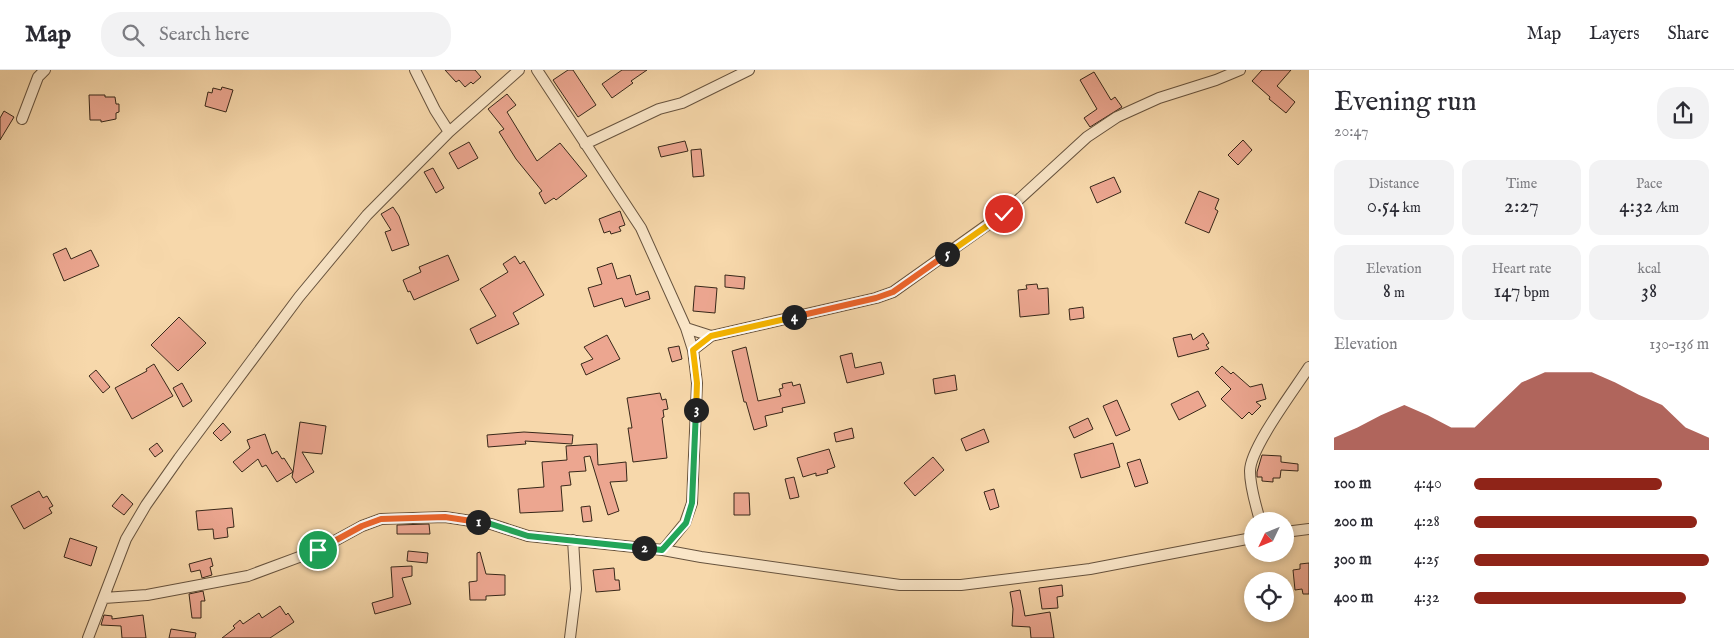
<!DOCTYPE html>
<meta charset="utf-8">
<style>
:root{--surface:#fff;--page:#f2f2f3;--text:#2b2b33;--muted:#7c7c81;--line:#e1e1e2;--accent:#8f2418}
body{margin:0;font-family:"IM FELL English",serif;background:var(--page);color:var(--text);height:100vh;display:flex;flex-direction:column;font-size:19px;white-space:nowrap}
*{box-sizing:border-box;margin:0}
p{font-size:16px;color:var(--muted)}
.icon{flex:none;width:28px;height:28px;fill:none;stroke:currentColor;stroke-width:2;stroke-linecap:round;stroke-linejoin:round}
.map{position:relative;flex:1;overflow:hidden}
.details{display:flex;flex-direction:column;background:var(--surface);width:425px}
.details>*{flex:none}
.needle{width:32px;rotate:227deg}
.controls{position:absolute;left:1244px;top:442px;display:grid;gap:10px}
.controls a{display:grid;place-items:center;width:50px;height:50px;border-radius:50%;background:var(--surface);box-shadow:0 2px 8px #0003;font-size:25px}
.pin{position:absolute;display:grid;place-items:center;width:42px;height:42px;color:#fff;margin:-21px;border:2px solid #fff;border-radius:50%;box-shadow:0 1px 5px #0007}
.km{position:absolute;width:25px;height:25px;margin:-12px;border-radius:50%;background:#222;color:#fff;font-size:14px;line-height:25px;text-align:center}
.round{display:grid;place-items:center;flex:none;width:52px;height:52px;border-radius:20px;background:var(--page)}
.overview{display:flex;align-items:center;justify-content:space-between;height:85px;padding:0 25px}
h1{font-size:28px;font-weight:600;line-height:38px}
.figures{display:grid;grid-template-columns:repeat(3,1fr);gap:8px;height:85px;padding:5px 25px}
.figures div{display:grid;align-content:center;border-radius:12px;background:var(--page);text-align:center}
.figures b{font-size:21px;font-weight:600}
.figures small{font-size:14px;font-weight:400}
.figures p{font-size:14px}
.chart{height:140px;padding:10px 25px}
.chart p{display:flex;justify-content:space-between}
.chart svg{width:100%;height:90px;margin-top:5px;fill:var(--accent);opacity:.7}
ul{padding:0 25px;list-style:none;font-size:16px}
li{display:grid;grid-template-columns:80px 60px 1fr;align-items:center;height:38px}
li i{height:12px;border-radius:6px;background:var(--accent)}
header{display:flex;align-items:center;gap:30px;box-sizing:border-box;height:70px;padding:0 25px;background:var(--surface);border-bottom:1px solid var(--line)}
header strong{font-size:24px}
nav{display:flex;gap:28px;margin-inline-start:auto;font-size:18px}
.search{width:350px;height:45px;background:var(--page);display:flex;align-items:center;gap:12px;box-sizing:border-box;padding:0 18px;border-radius:20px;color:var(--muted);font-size:19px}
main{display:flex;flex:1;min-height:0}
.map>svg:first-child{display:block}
.building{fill:#eca690;stroke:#372719}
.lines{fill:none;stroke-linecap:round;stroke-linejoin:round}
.minor-casing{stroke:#67533e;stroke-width:12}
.minor{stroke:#fae6c8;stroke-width:10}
.split-1-casing{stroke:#fff;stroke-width:10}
.split-2-casing{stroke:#fff;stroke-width:10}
.split-3-casing{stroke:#fff;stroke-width:10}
.split-4-casing{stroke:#fff;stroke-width:10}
.split-5-casing{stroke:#fff;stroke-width:10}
.split-6-casing{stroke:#fff;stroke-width:10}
.split-1{stroke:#f0652b;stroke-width:6}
.split-2{stroke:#22a559;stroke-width:6}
.split-3{stroke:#22a559;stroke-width:6}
.split-4{stroke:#f5b400;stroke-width:6}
.split-5{stroke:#f0652b;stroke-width:6}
.split-6{stroke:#f5b400;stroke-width:6}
</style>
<header>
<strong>Map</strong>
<div class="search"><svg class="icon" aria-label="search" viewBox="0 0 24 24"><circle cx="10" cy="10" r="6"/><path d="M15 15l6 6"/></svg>Search here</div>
<nav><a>Map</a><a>Layers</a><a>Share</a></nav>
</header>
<main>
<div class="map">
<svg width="1309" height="568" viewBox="0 0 1309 568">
<rect width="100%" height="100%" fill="#f7d8ab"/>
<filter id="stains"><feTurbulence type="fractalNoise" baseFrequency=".004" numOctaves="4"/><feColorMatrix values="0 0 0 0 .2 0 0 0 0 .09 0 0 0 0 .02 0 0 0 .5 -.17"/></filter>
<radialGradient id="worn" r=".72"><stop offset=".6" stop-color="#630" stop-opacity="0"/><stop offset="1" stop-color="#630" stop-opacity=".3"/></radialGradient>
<path class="building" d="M445 0H475L481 7 473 14 471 12 465 17 459 10 456 12Z
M568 0H573L596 35 578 47 553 10Z
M622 0H647L631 11 633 13 612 28 602 14Z
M1262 0H1291L1277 16 1295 32 1286 43 1269 29 1270 27 1252 11Z
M1094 2 1111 30 1115 27 1122 37 1090 57 1084 48 1097 39 1080 10Z
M222 17 233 20 226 42 205 36 208 22 212 23 213 18 221 20Z
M507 24 516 35 507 42 537 91 560 73 587 106 556 130 554 128 545 134 539 123 542 121 516 89 499 62 504 59 488 39Z
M89 25H105V27H115L116 34H119V42L116 43V49L101 52V50H90Z
M4 41 14 47 0 70V48Z
M1243 70 1252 80 1238 95 1228 85Z
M685 71 688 81 661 87 658 77Z
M469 72 478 88 458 99 449 83Z
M701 79 704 106 693 107 691 80Z
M433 98 444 118 436 123 424 102Z
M1114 107 1121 122 1097 133 1090 117Z
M1199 121 1219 129 1215 139 1218 141 1209 163 1185 153Z
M393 137 399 146 409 175 392 181 385 162 391 160 381 144Z
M620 141 625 155 619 157 621 161 611 164 610 161 604 163 599 149Z
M66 178 71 189 91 180 99 196 64 211 53 184Z
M448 185 459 210 414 230 410 221 408 222 403 210 421 202 419 197Z
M515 186 520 194 524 191 544 225 513 243 519 254 477 274 470 259 496 246 480 219 508 202 503 194Z
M612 193 617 209 630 205 636 225 648 221 650 229 625 237 622 228 594 237 588 218 602 214 597 198Z
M725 205 745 207 744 219 725 217Z
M1037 214 1038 219 1048 218 1049 244 1020 247 1018 220 1027 219 1026 215Z
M695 216 717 218 715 243 693 241Z
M1083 237 1084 248 1070 250 1069 239Z
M179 247 206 273 178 301 151 275Z
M1203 263 1209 273 1206 275 1209 279 1178 287 1173 268 1191 264 1193 270Z
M607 265 620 289 586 305 581 294 593 289 584 277Z
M679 276 682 289 672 292 668 278Z
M746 277 758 331 781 326 779 319 783 318 782 314 792 312 793 316 800 314 805 333 782 338 783 342 765 346 767 356 754 360 746 332H744L732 281Z
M852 283 855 298 881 292 884 304 847 313 840 286Z
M154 294 173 326 132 349 115 318 147 301 146 299Z
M1222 296 1231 304 1233 302 1250 317 1262 314 1266 329 1256 332 1261 336 1252 345 1249 342 1242 349 1221 329 1231 319 1215 303Z
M96 300 110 317 103 323 89 306Z
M955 305 957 320 935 324 933 309Z
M182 313 192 331 183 337 173 318Z
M1198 321 1206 336 1179 350 1171 334Z
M660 323 662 330 666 329 668 339 663 340 664 347 662 348 667 388 633 392 628 358H632L627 328Z
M1117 330 1130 360 1116 366 1103 336Z
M1088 348 1093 359 1074 368 1069 357Z
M300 352 326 356 322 384 302 382 314 402 296 413 292 407 293 402 277 412 266 395 262 397 258 389 242 402 233 392 250 378 247 370 265 364 272 384 277 381 282 389 284 388 293 402Z
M223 353 231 362 221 371 213 363Z
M852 358 854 368 836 372 834 363Z
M984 359 989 372 966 381 961 369Z
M524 362 573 365 572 374 525 371 526 374 488 377 487 365Z
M157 373 163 381 155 387 149 379Z
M1113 373 1120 397 1081 408 1074 384Z
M597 374 598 395 626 392 627 411 610 412 619 441 608 445 590 386 584 387 586 401 569 402 571 415 561 416 563 441 520 443 518 419 544 417 542 392 567 390 566 376Z
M829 379 835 397 827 400 828 403 816 406V403L803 407 797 388Z
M1262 385 1281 386V392L1298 394V401L1281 400 1280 408H1273V412L1262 411V407H1257V402Z
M933 387 944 400 915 426 904 413Z
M1140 389 1148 413 1135 417 1127 393Z
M794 407 799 427 790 429 785 409Z
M994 419 999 437 990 440 984 422Z
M39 421 43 428 47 426 53 436 49 438 52 443 24 459 11 436Z
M734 423H749L750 445H734Z
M122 424 133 434 124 445 112 436Z
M590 436 592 451 583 452 581 437Z
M232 438 234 457 227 458 228 467 214 469 213 459 198 460 196 441Z
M429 454 430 464H397V455Z
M70 468 97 477 91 496 64 487Z
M408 481 428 483 427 493 407 491Z
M480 482 486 504 505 505V525L486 526V530H470L469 512 477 511V483Z
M211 488 213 496 210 497 212 505 202 508 200 500 191 502 189 494Z
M1309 493V524H1303L1302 519 1295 520 1293 500 1300 499V494Z
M412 496V506L402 508 411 534 375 544 372 533 393 527 391 497Z
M614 498 615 510H619L620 520 596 522 593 500Z
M1062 515 1063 526 1057 527 1058 538 1042 539 1039 518Z
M1020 520 1025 546 1050 542 1054 568H1031L1030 557 1012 556 1013 539 1010 522Z
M203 521 205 531H201V548H192L189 524Z
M280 536 286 545 288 543 294 552 270 568H222L235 558 233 556 240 550 243 554 259 543 262 548Z
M104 545 112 546V549L143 545 146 568H122L121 556 101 555Z
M171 559 196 563 195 568H169Z"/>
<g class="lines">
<g class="minor-casing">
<path id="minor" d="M415 0 435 40 449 62
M537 0 641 158 686 258 693 280 697 313 692 433 685 453 663 480
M22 49 38 7 45 0
M585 74 659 39 682 33 749 0
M686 258 711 266
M693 280 711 266 876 228 893 222 1004 143 1087 67 1117 47 1159 28 1216 10 1240 0
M1260 451C1256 435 1250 418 1250 401 1250 378 1295 319 1309 297
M1285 462 1309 459
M104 528 147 525 248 506 318 480 362 456 381 449 445 447 491 454 528 466 663 480 701 487 900 515H961L1090 499 1252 468
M88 568 126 469 146 435 179 388 299 227 367 145 449 62 519 0
M570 568 576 519 573 470"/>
</g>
<use href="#minor" class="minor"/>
</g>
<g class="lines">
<g class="split-1-casing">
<path id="split-1" d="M318 480 362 456 381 449 445 447 478 452"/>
</g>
<g class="split-2-casing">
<path id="split-2" d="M478 452 491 454 528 466 644 478"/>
</g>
<g class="split-3-casing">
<path id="split-3" d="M644 478 662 480 686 453 692 433 696 340"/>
</g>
<g class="split-4-casing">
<path id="split-4" d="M696 340 697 313 693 280 711 266 794 247"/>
</g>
<g class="split-5-casing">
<path id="split-5" d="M794 247 876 228 893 222 947 184"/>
</g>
<g class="split-6-casing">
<path id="split-6" d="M947 184 1004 144"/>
</g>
<use href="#split-1" class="split-1"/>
<use href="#split-2" class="split-2"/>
<use href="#split-3" class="split-3"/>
<use href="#split-4" class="split-4"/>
<use href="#split-5" class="split-5"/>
<use href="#split-6" class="split-6"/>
</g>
<rect width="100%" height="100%" filter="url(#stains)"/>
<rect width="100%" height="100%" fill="url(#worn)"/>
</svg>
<div class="controls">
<a><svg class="needle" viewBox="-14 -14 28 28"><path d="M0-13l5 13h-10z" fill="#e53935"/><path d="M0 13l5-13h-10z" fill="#7c7c81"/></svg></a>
<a><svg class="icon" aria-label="locate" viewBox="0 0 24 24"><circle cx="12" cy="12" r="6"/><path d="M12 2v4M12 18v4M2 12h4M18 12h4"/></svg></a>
</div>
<div class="pin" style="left:318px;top:480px;background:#1e9e55"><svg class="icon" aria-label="arrive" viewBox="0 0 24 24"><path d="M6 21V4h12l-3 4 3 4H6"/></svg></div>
<div class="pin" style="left:1004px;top:144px;background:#d93025"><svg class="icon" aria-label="check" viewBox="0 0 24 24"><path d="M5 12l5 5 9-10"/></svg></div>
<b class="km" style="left:478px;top:452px">1</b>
<b class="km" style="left:644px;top:478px">2</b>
<b class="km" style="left:696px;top:340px">3</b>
<b class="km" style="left:794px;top:247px">4</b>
<b class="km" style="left:947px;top:184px">5</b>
</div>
<section class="details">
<div class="overview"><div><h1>Evening run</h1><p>20:47</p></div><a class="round"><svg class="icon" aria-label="share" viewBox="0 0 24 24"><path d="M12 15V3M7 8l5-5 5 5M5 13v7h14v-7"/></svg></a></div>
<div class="figures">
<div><p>Distance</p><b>0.54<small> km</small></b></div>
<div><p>Time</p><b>2:27</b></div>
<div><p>Pace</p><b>4:32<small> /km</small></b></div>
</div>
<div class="figures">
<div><p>Elevation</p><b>8<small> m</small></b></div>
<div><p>Heart rate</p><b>147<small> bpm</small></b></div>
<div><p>kcal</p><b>38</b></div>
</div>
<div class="chart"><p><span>Elevation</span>130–136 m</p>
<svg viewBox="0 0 160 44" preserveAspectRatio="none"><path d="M0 44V38L10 33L20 27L30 22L40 27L50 33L60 33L70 22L80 11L90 6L100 6L110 6L120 11L130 17L140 22L150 33L160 38V44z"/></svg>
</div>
<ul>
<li><b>100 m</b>4:40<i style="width:80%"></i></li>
<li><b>200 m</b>4:28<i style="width:95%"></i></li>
<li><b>300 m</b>4:25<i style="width:100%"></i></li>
<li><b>400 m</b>4:32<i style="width:90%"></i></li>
</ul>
</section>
</main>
